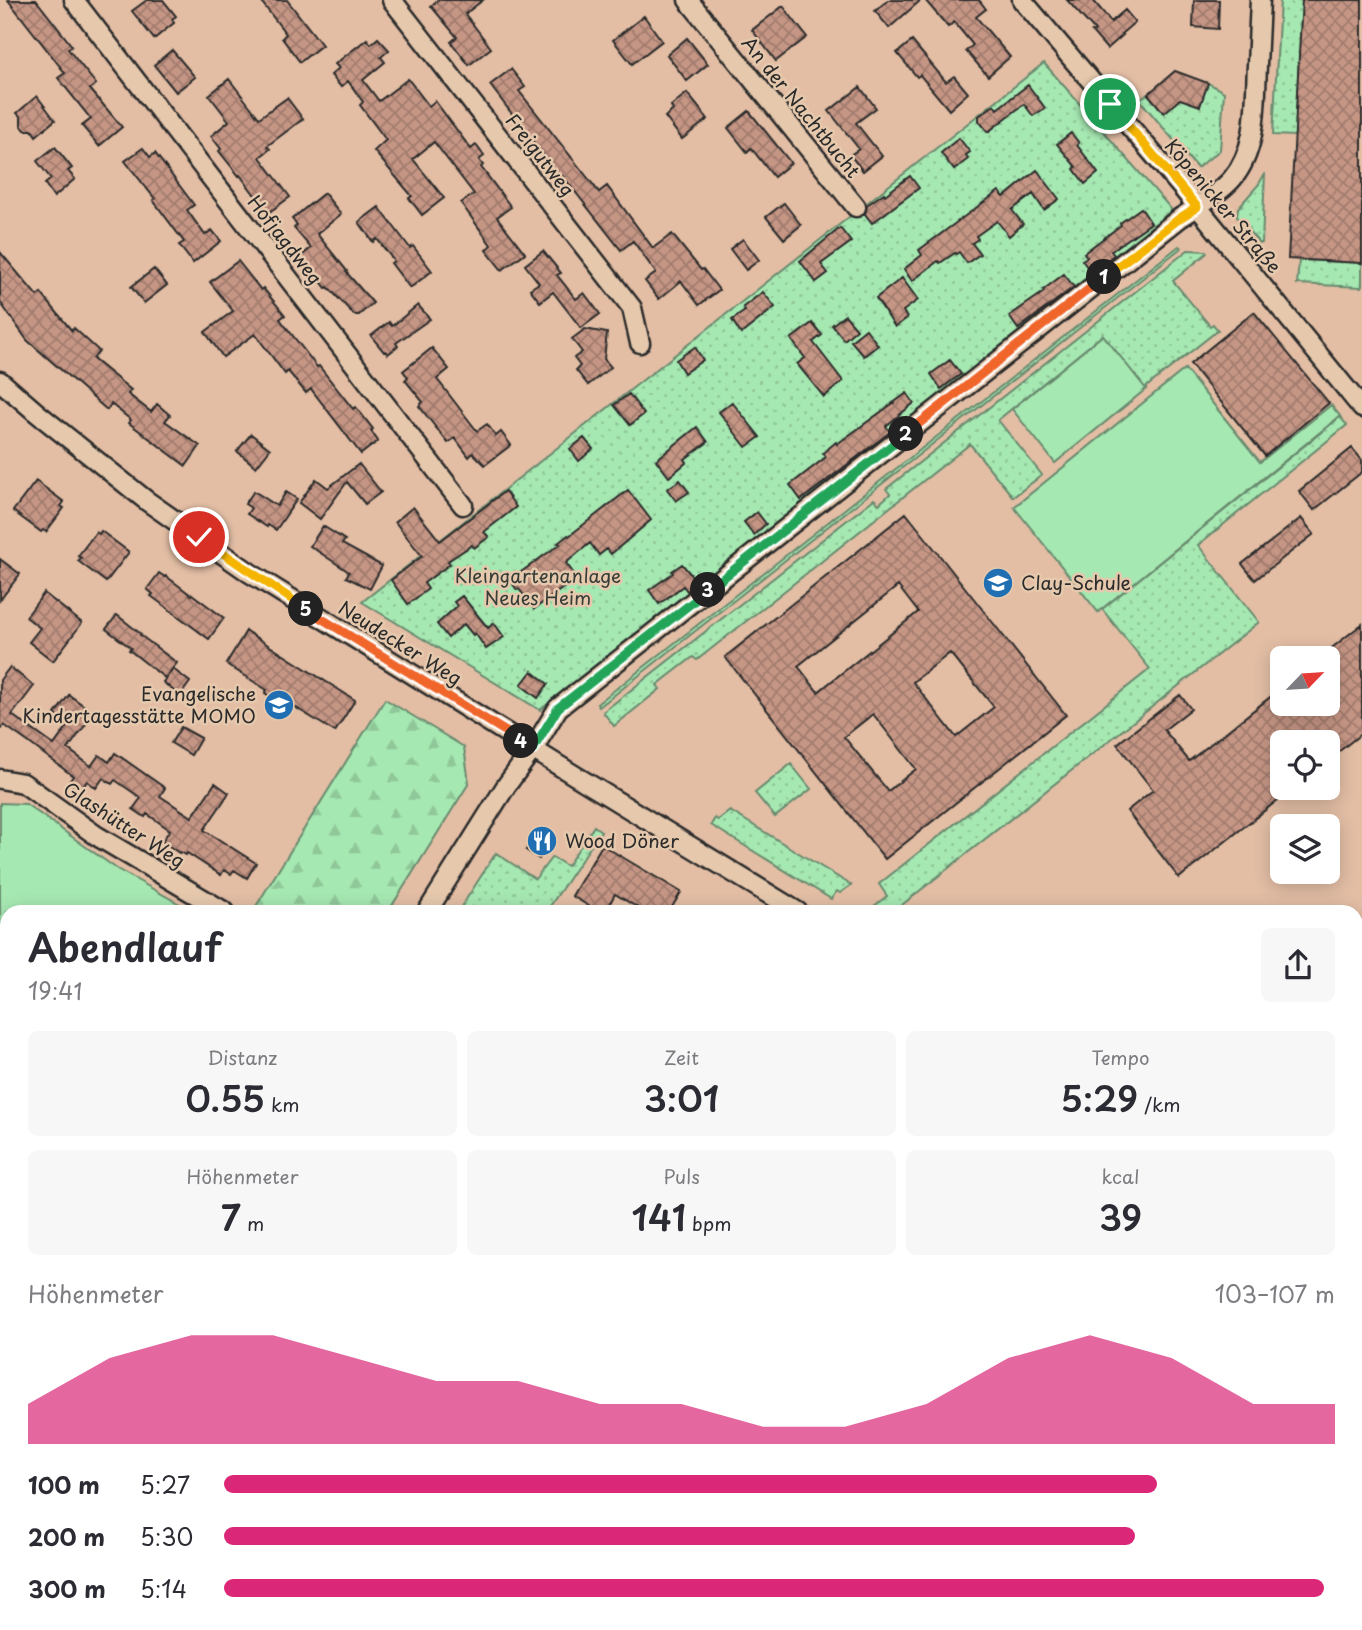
<!DOCTYPE html>
<html lang="de">
<meta charset="utf-8">
<style>
:root{--surface:#fff;--page:#f7f7f7;--text:#2b2b33;--muted:#7c7c81;--accent:#db2777}
body{margin:0;font-family:"Playpen Sans",sans-serif;background:var(--page);color:var(--text);height:100vh;display:flex;flex-direction:column;font-size:26px;white-space:nowrap}
*{box-sizing:border-box;margin:0}
p{font-size:23px;color:var(--muted)}
.icon{flex:none;width:38px;height:38px;fill:none;stroke:currentColor;stroke-width:2;stroke-linecap:round;stroke-linejoin:round}
.map{position:relative;flex:1;overflow:hidden}
.drawer{position:absolute;left:0px;top:905px;width:1363px;height:726px;display:flex;flex-direction:column;background:var(--surface);border-radius:21px 21px 0 0;box-shadow:0 4px 18px #0003}
.drawer>*{flex:none}
.needle{width:46px;rotate:65deg}
.buttons{position:absolute;left:1270px;top:646px;display:grid;gap:14px}
.buttons a{display:grid;place-items:center;width:70px;height:70px;border-radius:10px;background:var(--surface);box-shadow:0 4px 18px #0003;font-size:35px}
.pin{position:absolute;display:grid;place-items:center;width:60px;height:60px;color:#fff;margin:-30px;border:4px solid #fff;border-radius:50%;box-shadow:0 2px 7px #0007}
.km{position:absolute;width:35px;height:35px;margin:-18px;border-radius:50%;background:#222;color:#fff;font-size:19px;line-height:35px;text-align:center}
.round{display:grid;place-items:center;flex:none;width:74px;height:74px;border-radius:10px;background:var(--page)}
.summary{display:flex;align-items:center;justify-content:space-between;height:119px;padding:0 28px}
h1{font-size:38px;font-weight:600;line-height:52px}
.metrics{display:grid;grid-template-columns:repeat(3,1fr);gap:10px;height:119px;padding:7px 28px}
.metrics div{display:grid;align-content:center;border-radius:10px;background:var(--page);text-align:center}
.metrics b{font-size:35px;font-weight:600}
.metrics small{font-size:19px;font-weight:400}
.metrics p{font-size:19px}
.chart{height:196px;padding:14px 28px}
.chart p{display:flex;justify-content:space-between}
.chart svg{width:100%;height:126px;margin-top:7px;fill:var(--accent);opacity:.7}
ul{padding:0 28px;list-style:none;font-size:23px}
li{display:grid;grid-template-columns:112px 84px 1fr;align-items:center;height:52px}
li i{height:18px;border-radius:9px;background:var(--accent)}
.map>svg:first-child{display:block}
.grass{fill:url(#grass-dots);stroke:#688a6e;stroke-width:2}
.forest{fill:url(#forest-firs);stroke:#688a6e;stroke-width:2}
.park{fill:#a6e8b2;stroke:#688a6e;stroke-width:2}
.water{fill:url(#water-waves);stroke:#688da2;stroke-width:2}
.building{fill:url(#building-cross-hatch);stroke:#2b2b2b;stroke-width:2;fill-rule:evenodd}
.lines{fill:none;stroke-linecap:round;stroke-linejoin:round}
.minor-casing{stroke:#2b2b2b;stroke-width:23}
.highway-casing{stroke:#2b2b2b;stroke-width:32}
.minor{stroke:#e6c9ad;stroke-width:18}
.highway{stroke:#fdde96;stroke-width:26}
.split-1-casing{stroke:#fff;stroke-width:14}
.split-2-casing{stroke:#fff;stroke-width:14}
.split-3-casing{stroke:#fff;stroke-width:14}
.split-4-casing{stroke:#fff;stroke-width:14}
.split-5-casing{stroke:#fff;stroke-width:14}
.split-6-casing{stroke:#fff;stroke-width:14}
.split-1{stroke:#f5b400;stroke-width:9}
.split-2{stroke:#f0652b;stroke-width:9}
.split-3{stroke:#22a559;stroke-width:9}
.split-4{stroke:#22a559;stroke-width:9}
.split-5{stroke:#f0652b;stroke-width:9}
.split-6{stroke:#f5b400;stroke-width:9}
.labels{text-anchor:middle;stroke-width:5;stroke-linejoin:round;paint-order:stroke}
.street-label{font-size:19px;fill:#2b2b2b;stroke:#e6c9ad}
.park-label{font-size:19px;fill:#373e38;stroke:#e6c9ad}
.poi-label{font-size:19px;fill:#2b2b2b;stroke:#e6c9ad;text-anchor:start}
</style>
<div class="map">
<svg width="1362" height="1630" viewBox="0 0 1362 1630">
<defs>
<pattern id="grass-dots" width="8" height="8" patternUnits="userSpaceOnUse" patternTransform="scale(1.75)"><rect width="8" height="8" fill="#a6e8b2"/><path d="M2 2h.1M6 6h.1" fill="none" stroke="#8fc799" stroke-width="1.8" stroke-linecap="round"/></pattern>
<pattern id="forest-firs" width="22" height="20" patternUnits="userSpaceOnUse" patternTransform="scale(1.75)"><rect width="22" height="20" fill="#a6e8b2"/><path d="M5 1l3.5 6h-7zM16 11l3.5 6h-7z" fill="#8fc799"/></pattern>
<pattern id="water-waves" width="16" height="10" patternUnits="userSpaceOnUse" patternTransform="scale(1.75)"><rect width="16" height="10" fill="#90cff1"/><path d="M0 5q4-4 8 0t8 0" fill="none" stroke="#7cb2cf"/></pattern>
<pattern id="building-cross-hatch" width="8" height="8" patternUnits="userSpaceOnUse" patternTransform="scale(1.75)"><rect width="8" height="8" fill="#c69685"/><path d="M0 0l8 8M0 8l8-8" fill="none" stroke="#a17b6d"/></pattern>
</defs>
<rect width="100%" height="100%" fill="#e3bea5"/>
<filter id="ink" filterUnits="userSpaceOnUse"><feTurbulence type="fractalNoise" baseFrequency=".0143" numOctaves="2"/><feDisplacementMap in="SourceGraphic" scale="14" xChannelSelector="R" yChannelSelector="G"/><feConvolveMatrix kernelMatrix="1 2 1 2 8 2 1 2 1" color-interpolation-filters="sRGB"/></filter>
<g filter="url(#ink)">
<path class="grass" d="M1280 0H1302L1295 136 1273 135Z
M1044 63 1172 210 540 710 362 602Z
M1208 83 1224 92 1220 150 1197 168 1139 99 1148 94 1164 112 1179 95 1200 106Z
M1265 173 1262 243H1259L1237 217 1238 208 1259 184Z
M1179 246 1181 248 599 707 597 704Z
M1188 250 1206 251 1207 253 1173 281 1210 326 1213 324 1218 330 1145 388 1103 335 998 420 1042 475 1013 497 970 444 697 660 693 657 657 685 660 689 614 726 603 712 874 499 879 504 890 494 886 489Z
M1299 260 1362 263V287L1297 284Z
M1340 417 1347 425 1198 545 1259 622 893 912H871L869 910 887 896 879 884 1150 669 1102 609Z
M791 764 811 789 775 817 755 793Z
M730 811 851 885 840 893 837 891 831 899 711 825 715 818 718 820Z
M594 826 601 831 546 912H458L496 853 535 879 552 857 567 866Z"/>
<path class="forest" d="M385 699 464 747 469 783 388 912 253 911Z"/>
<path class="park" d="M1103 335 1146 389 1055 463 1012 409Z
M1185 369 1260 462 1331 405 1340 416 1098 612 1014 507Z
M0 803 26 804 117 869 194 912H7V1624H1087L1074 1630H0Z
M1356 1072 1362 1073V1500L1356 1503Z
M1292 1624H1351L1338 1630H1280Z"/>
<path class="water" d="M1362 1133V1304L1356 1299V1138Z"/>
<path class="building" d="M8 0H36L72 46 68 49 96 84 90 89 122 127 99 146 82 126 91 119 58 78 65 73Z
M147 0H163L176 16 172 19 174 23 154 39 132 11Z
M260 0H287L322 45 300 62 282 38 286 34Z
M438 0H483L465 14 491 48 469 65 451 42 457 37 431 6Z
M888 0H921L889 28 875 11Z
M925 0H979L986 9 976 17 1010 57 988 76 966 51 973 45 954 22 948 27Z
M1067 0H1093L1111 22 1125 10 1135 22 1121 34 1123 35 1107 49 1092 32 1095 31Z
M1194 0H1219L1218 29 1193 27Z
M1302 0H1362V263L1288 259Z
M783 6 807 37 776 61 752 30Z
M644 16 662 41 632 64 613 40Z
M378 38 389 50 381 57 385 62 363 80 379 101 408 79 429 106 435 101 471 149 476 145 484 156 479 160 483 165 481 167 511 207 497 217 525 253 502 270 486 250 491 245 461 203 474 194 434 142 413 159 444 198 422 215 409 198 412 196 374 151 386 140 360 105 363 102 348 81 341 87 331 75 339 68 335 64 367 39 371 44Z
M687 38 708 64 687 81 667 55Z
M912 41 946 82 954 76 968 93 949 110 920 75 917 77 897 53Z
M172 50 195 77 176 92 154 65Z
M511 69 525 87 519 91 599 192 607 186 653 248 672 234 701 270 703 269 719 290 699 305 681 281 659 299 654 293 645 281 656 273 633 241 621 250 562 175 560 177 490 85Z
M1175 71 1208 83 1200 106 1180 99 1164 113 1148 94Z
M229 79 259 118 287 98 303 119 267 146 270 149 260 157 290 197 268 213 240 175 239 176 219 151 221 149 211 136 229 121 209 95Z
M1028 85 1045 108 1033 116 1024 104 988 132 979 121V116L994 105 997 109Z
M860 87 876 108 856 123 882 156 863 171 850 155 859 149 829 111Z
M687 93 708 119 682 139 665 117 673 110 671 106Z
M37 96 55 120 36 136 32 130H25L21 125V117L17 113Z
M749 111 791 163 774 177 751 148 747 152 728 128Z
M1071 133 1079 143 1077 145 1098 173 1085 184 1074 169 1076 167 1057 144Z
M959 138 970 152 966 155 968 159 954 170 941 153Z
M55 147 72 168 68 171 75 179 54 197 45 184 51 179 37 161Z
M143 148 150 157 155 153 194 205 187 210 205 235 212 230 221 241 193 263 179 245 184 242 153 200 155 199 125 161Z
M1037 170 1059 199 1044 210 1033 194 1012 210 1023 224 1009 236 997 221 976 236 978 239 972 243 980 254 967 263 959 252 956 254 955 253 940 263 938 261 912 281 904 269 922 255 919 250 999 191 1004 197Z
M910 176 919 188 872 223 865 214 867 205 884 193 885 195Z
M324 193 341 214 317 234 347 271 346 272 373 303 359 315H354L328 287 326 288 301 256 311 248 294 228 297 225 292 219Z
M784 203 801 225 784 239 766 217Z
M379 207 410 248 413 246 432 271 410 288 391 263 394 261 377 239 373 242 359 222Z
M1141 208 1151 223 1111 251 1114 255 1091 272 1082 260 1087 257 1084 253 1121 225 1120 223Z
M840 228 851 242 821 264 828 273 816 282 800 261Z
M743 239 759 260 746 270 730 249Z
M543 251 561 273 557 275 576 299 584 293 600 314 581 328 553 292 540 302 530 289 539 283 525 265Z
M0 252 37 296 41 293 72 331 74 328 99 351 93 359 131 390 128 394 151 412 157 404 170 415 165 421 200 446 186 466 129 423 131 420 111 404 107 410 27 340 0 302Z
M238 261 261 290 263 288 285 315 280 319 317 367 319 366 353 409 356 407 373 429 371 431 378 441 361 454 311 389 306 393 288 371 285 374 255 334 223 357 205 332 233 311 210 282Z
M154 269 167 285 144 303 131 287Z
M1064 274 1074 287 1018 329 1009 316 1044 292 1043 290Z
M902 278 918 300 903 311 907 318 895 327 876 298Z
M763 292 775 307 741 334 732 320 745 311 743 307Z
M418 305 430 319 396 343 398 346 388 354 386 351 384 352 371 336 389 322 392 326Z
M1254 312 1329 403 1265 456 1190 364Z
M845 315 857 329 844 340 832 325Z
M812 323 822 335 813 342 843 381 824 397 797 364 805 358 791 339Z
M585 329 607 333 604 359 611 367 588 385 576 370 580 366 574 358 582 352 572 339Z
M866 329 878 345 864 356 851 341Z
M695 347 703 360 684 373 676 360Z
M432 348 449 369 437 379 477 431 487 424 496 436 501 432 511 445 485 465 473 453 469 457 455 438 448 443 419 406 423 402 405 380 408 377 403 371Z
M950 360 961 374 941 389 931 374Z
M907 393 914 403 886 426 890 432 801 500 790 485 826 457 823 453 836 442 837 444Z
M629 394 644 414 630 425 614 405Z
M732 402 760 437 746 447 719 412Z
M697 427 708 442 685 459 687 462 669 477 656 460Z
M251 434 270 449 256 467 237 451Z
M584 438 593 449 579 461 570 449Z
M1352 448 1362 460V472L1314 510 1299 491Z
M359 464 381 492 365 504 347 482 320 519 299 503 316 479 328 488Z
M680 480 689 492 676 501 667 489Z
M36 481 64 502 61 506 64 508 46 532 43 530 41 532 13 511Z
M628 490 651 520 611 554 607 549 599 555 590 543 566 563 577 578 534 609 519 589 517 590 510 580 560 544 558 543 568 535 569 536Z
M254 491 277 506 286 492 297 499 276 530 268 525 267 527 247 514 251 508 245 504Z
M505 491 516 507 484 532 489 537 474 548 472 545 448 561 450 564 424 583 428 589 408 604 391 580 422 556 395 522 413 507 440 541Z
M757 512 766 524 754 535 744 522Z
M906 513 1066 715 885 859 725 657ZM898 586 918 612 818 692 798 666ZM950 653 994 707 956 737 913 682ZM873 714 916 769 888 791 844 737Z
M1301 518 1314 534 1255 580 1242 564Z
M323 526 345 540 342 544 382 566 370 589 346 577 349 572 310 546Z
M101 531 129 552 106 582 78 561 81 558 78 556 96 532 99 534Z
M0 559 20 574 0 600Z
M682 564 698 583 687 591 683 586 659 604 649 590 673 573 672 571Z
M159 573 165 577 166 576 191 595 192 594 224 618 209 639 151 596 153 594 147 589Z
M44 593 82 623 53 661 29 642 40 628 26 617Z
M462 596 488 628 494 623 504 637 486 649 475 633 473 635 464 624 448 638 437 624 457 606 454 602Z
M117 615 141 634 140 635 177 663 165 678 129 650 131 648 106 629Z
M1362 624V733L1328 760V742H1283V796L1179 878 1127 811 1153 790 1117 744 1180 695 1191 709 1164 730 1189 761 1283 687V704H1328V651Z
M246 631 355 700 335 732 293 706 291 711 265 693 267 690 226 664Z
M10 667 34 686 12 715 54 745 69 724 55 714 69 695 94 713 68 749 91 766 99 755 109 762 115 753 165 788 160 796 192 817 215 783 229 793 204 830 256 863 247 878 234 870 231 874 224 870 221 875 187 853 186 855 180 852 179 853 162 841 170 830 147 814 145 817 133 809 141 798 115 780 112 784 103 778 96 788 87 781 81 790 69 782 73 776 28 742 4 725 0 730V680Z
M173 669 190 682 180 696 163 682Z
M532 671 548 684 538 698 521 685Z
M181 727 201 738 191 755 171 743Z
M540 830 553 840 539 859 526 850Z
M602 845 681 892 669 912H645L615 894 605 912H599L572 896Z"/>
<g class="lines">
<g class="minor-casing">
<path id="minor" d="M74 0 463 505
M392 0 632 308 640 343
M688 0 856 207
M1022 0 1183 189 1362 408
M0 381 37 413 147 501 250 573 574 775 798 912
M0 779 23 783 97 836 225 912
M427 912 506 786 533 749 558 708 1180 218C1194 209 1221 192 1232 179 1258 149 1255 103 1257 65 1258 43 1259 22 1260 0
M1356 1040 1362 1041
M1356 1464 1362 1461
M736 1624 743 1630
M820 1630 825 1624
M982 1630 995 1624"/>
</g>
<g class="highway-casing">
<path id="highway" d="M1356 1528 1362 1525
M1356 1567 1362 1564
M1131 1630 1145 1624
M1221 1630 1235 1624"/>
</g>
<use href="#minor" class="minor"/>
<use href="#highway" class="highway"/>
</g>
</g>
<g class="lines" filter="url(#ink)">
<g class="split-1-casing">
<path id="split-1" d="M1104 277 1180 218 1197 207 1110 104"/>
</g>
<g class="split-2-casing">
<path id="split-2" d="M906 434 1104 277"/>
</g>
<g class="split-3-casing">
<path id="split-3" d="M708 590 906 434"/>
</g>
<g class="split-4-casing">
<path id="split-4" d="M521 741 533 749 558 708 708 590"/>
</g>
<g class="split-5-casing">
<path id="split-5" d="M306 609 521 741"/>
</g>
<g class="split-6-casing">
<path id="split-6" d="M199 537 306 609"/>
</g>
<use href="#split-1" class="split-1"/>
<use href="#split-2" class="split-2"/>
<use href="#split-3" class="split-3"/>
<use href="#split-4" class="split-4"/>
<use href="#split-5" class="split-5"/>
<use href="#split-6" class="split-6"/>
</g>
<defs>
<g id="school-disc" transform="scale(1.575)"><circle r="9.5" fill="#1f6fb2" stroke="#e6c9ad"/><path d="M0-5L7-2L0 1L-7-2ZM-4 1L0 2.5L4 1V4Q0 6-4 4Z" fill="#fff"/></g>
<g id="restaurant-disc" transform="scale(1.575)"><circle r="9.5" fill="#1f6fb2" stroke="#e6c9ad"/><path d="M-5-6h1v4h1v-4h1v4h1v-4h1v5L-1.5 .5V6h-2V.5L-5-1ZM5-6V6H3V1.5H1.5Q1.5-4 5-6Z" fill="#fff"/></g>
</defs>
<g fill-rule="evenodd">
<use href="#school-disc" x="998" y="583"/>
<use href="#school-disc" x="279" y="705"/>
<use href="#restaurant-disc" x="542" y="841"/>
</g>
<g class="labels">
<g class="street-label">
<text transform="translate(801 107) rotate(51)" y="7">An der Nachtbucht</text>
<text transform="translate(540 155) rotate(52)" y="7">Freigutweg</text>
<text transform="translate(1223 206) rotate(50)" y="7">Köpenicker Straße</text>
<text transform="translate(285 240) rotate(52)" y="7">Hofjagdweg</text>
<text transform="translate(400 643) rotate(32)" y="7">Neudecker Weg</text>
<text transform="translate(124 825) rotate(33)" y="7">Glashütter Weg</text>
</g>
<g class="park-label">
<text x="538" y="583">Kleingartenanlage<tspan x="538" dy="22">Neues Heim</tspan></text>
</g>
<g class="poi-label">
<text x="1021" y="590">Clay-Schule</text>
<text x="256" y="701" text-anchor="end">Evangelische<tspan x="256" dy="22">Kindertagesstätte MOMO</tspan></text>
<text x="565" y="848">Wood Döner</text>
</g>
</g>
</svg>
<div class="buttons">
<a><svg class="needle" viewBox="-14 -14 28 28"><path d="M0-13l5 13h-10z" fill="#e53935"/><path d="M0 13l5-13h-10z" fill="#7c7c81"/></svg></a>
<a><svg class="icon" aria-label="locate" viewBox="0 0 24 24"><circle cx="12" cy="12" r="6"/><path d="M12 2v4M12 18v4M2 12h4M18 12h4"/></svg></a>
<a><svg class="icon" aria-label="layers" viewBox="0 0 24 24"><path d="M12 4l9 5-9 5-9-5zM3 14l9 5 9-5"/></svg></a>
</div>
<div class="pin" style="left:1110px;top:104px;background:#1e9e55"><svg class="icon" aria-label="arrive" viewBox="0 0 24 24"><path d="M6 21V4h12l-3 4 3 4H6"/></svg></div>
<div class="pin" style="left:199px;top:537px;background:#d93025"><svg class="icon" aria-label="check" viewBox="0 0 24 24"><path d="M5 12l5 5 9-10"/></svg></div>
<b class="km" style="left:1104px;top:277px">1</b>
<b class="km" style="left:906px;top:434px">2</b>
<b class="km" style="left:708px;top:590px">3</b>
<b class="km" style="left:521px;top:741px">4</b>
<b class="km" style="left:306px;top:609px">5</b>
<section class="drawer">
<div class="summary"><div><h1>Abendlauf</h1><p>19:41</p></div><a class="round"><svg class="icon" aria-label="share" viewBox="0 0 24 24"><path d="M12 15V3M7 8l5-5 5 5M5 13v7h14v-7"/></svg></a></div>
<div class="metrics">
<div><p>Distanz</p><b>0.55<small> km</small></b></div>
<div><p>Zeit</p><b>3:01</b></div>
<div><p>Tempo</p><b>5:29<small> /km</small></b></div>
</div>
<div class="metrics">
<div><p>Höhenmeter</p><b>7<small> m</small></b></div>
<div><p>Puls</p><b>141<small> bpm</small></b></div>
<div><p>kcal</p><b>39</b></div>
</div>
<div class="chart"><p><span>Höhenmeter</span>103–107 m</p>
<svg viewBox="0 0 160 44" preserveAspectRatio="none"><path d="M0 44V30L10 14L20 6L30 6L40 14L50 22L60 22L70 30L80 30L90 38L100 38L110 30L120 14L130 6L140 14L150 30L160 30V44z"/></svg>
</div>
<ul>
<li><b>100 m</b>5:27<i style="width:84%"></i></li>
<li><b>200 m</b>5:30<i style="width:82%"></i></li>
<li><b>300 m</b>5:14<i style="width:99%"></i></li>
</ul>
</section>
</div>
